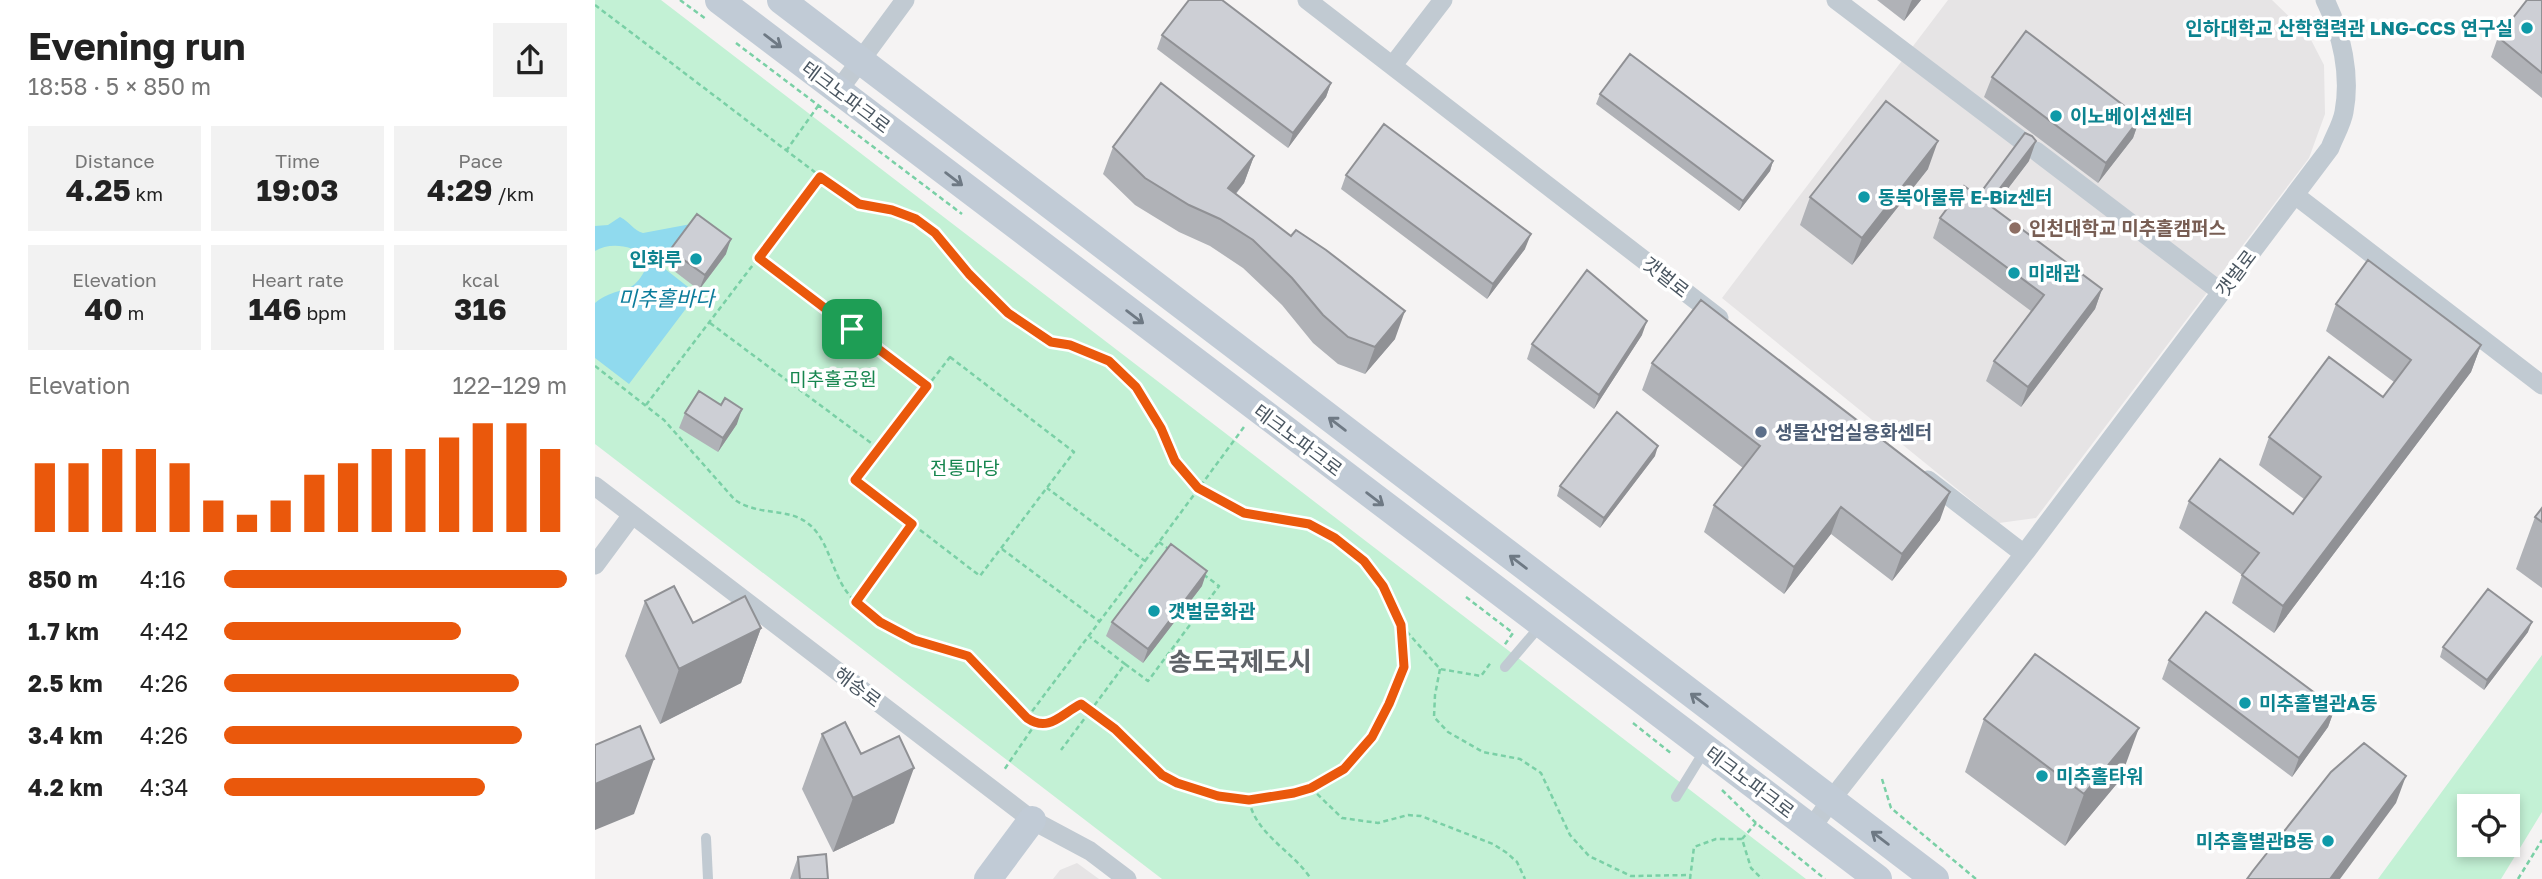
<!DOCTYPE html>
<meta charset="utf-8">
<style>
:root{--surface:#fff;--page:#f2f2f2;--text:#222;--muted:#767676;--accent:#ea580c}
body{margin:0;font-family:"Golos Text","Noto Sans KR",sans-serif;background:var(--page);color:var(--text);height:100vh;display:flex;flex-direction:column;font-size:26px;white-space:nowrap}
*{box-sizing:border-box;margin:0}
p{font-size:23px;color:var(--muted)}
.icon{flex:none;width:38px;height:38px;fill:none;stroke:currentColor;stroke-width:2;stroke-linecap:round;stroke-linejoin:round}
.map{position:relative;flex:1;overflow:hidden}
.side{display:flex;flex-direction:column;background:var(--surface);width:595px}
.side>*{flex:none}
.buttons{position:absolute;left:1862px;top:794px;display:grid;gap:14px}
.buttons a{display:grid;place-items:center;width:63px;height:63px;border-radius:0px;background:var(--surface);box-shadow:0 4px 10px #0003;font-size:35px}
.pin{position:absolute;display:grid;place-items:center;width:60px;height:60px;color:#fff;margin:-30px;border-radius:14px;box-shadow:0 4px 10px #0006}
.round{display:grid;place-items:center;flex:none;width:74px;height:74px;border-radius:0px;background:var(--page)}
.summary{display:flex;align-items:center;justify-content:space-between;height:119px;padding:0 28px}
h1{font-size:38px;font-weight:700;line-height:52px}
.metrics{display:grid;grid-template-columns:repeat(3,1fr);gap:10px;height:119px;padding:7px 28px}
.metrics div{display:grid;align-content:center;border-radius:0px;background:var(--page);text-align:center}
.metrics b{font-size:30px;font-weight:700}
.metrics small{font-size:19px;font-weight:400}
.metrics p{font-size:19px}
.chart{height:196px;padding:14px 28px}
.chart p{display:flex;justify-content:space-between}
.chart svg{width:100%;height:126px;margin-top:7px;stroke:var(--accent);stroke-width:6}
ul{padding:0 28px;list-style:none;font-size:23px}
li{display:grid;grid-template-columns:112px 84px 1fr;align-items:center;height:52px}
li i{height:18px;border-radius:9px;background:var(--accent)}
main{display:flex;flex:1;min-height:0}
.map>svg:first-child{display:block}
.education{fill:#e6e4e5}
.green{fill:#c3f1d5;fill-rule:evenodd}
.water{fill:#90daee}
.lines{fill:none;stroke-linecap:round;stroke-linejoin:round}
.path{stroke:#7ad0a6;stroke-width:2.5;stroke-dasharray:5 3.5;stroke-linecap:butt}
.lane{stroke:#c1cad2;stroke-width:10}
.street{stroke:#c1cad2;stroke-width:19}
.secondary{stroke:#c1cbd6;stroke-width:28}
.wall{fill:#b0b2b7}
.shaded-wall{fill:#909195}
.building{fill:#cdcfd5;stroke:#909195;stroke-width:2}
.oneway{stroke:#6e7984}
.route-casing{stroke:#fff;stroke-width:14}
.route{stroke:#ea580c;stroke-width:9}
.culture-dot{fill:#0f9aa8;stroke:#fff;stroke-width:2.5}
.education-dot{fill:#8d6e63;stroke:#fff;stroke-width:2.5}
.service-dot{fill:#5c6f8a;stroke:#fff;stroke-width:2.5}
.labels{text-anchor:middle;stroke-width:7;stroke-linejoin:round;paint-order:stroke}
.culture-label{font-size:19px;font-weight:bold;fill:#0d838f;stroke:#fff;text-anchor:start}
.street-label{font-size:19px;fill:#4a5661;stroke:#fff}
.education-label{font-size:19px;font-weight:bold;fill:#785e54;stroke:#fff;text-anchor:start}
.park-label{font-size:19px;fill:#17864f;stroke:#fff}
.service-label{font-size:19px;font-weight:bold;fill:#4e5e75;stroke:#fff;text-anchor:start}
.water-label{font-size:21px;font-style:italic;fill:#0c7c9b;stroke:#fff}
.district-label{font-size:26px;font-weight:bold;fill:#5f6368;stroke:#fff}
</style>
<main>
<section class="side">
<div class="summary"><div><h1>Evening run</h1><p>18:58 · 5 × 850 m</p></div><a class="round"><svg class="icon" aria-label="share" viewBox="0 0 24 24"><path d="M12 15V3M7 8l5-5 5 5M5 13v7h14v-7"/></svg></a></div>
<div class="metrics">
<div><p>Distance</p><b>4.25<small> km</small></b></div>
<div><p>Time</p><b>19:03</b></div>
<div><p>Pace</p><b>4:29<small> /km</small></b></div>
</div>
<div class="metrics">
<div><p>Elevation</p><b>40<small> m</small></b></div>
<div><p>Heart rate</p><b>146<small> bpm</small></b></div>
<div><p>kcal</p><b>316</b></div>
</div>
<div class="chart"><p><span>Elevation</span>122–129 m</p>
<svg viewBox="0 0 160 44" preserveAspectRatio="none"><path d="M5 44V20M15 44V20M25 44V15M35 44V15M45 44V20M55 44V33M65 44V38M75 44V33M85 44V24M95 44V20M105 44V15M115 44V15M125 44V11M135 44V6M145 44V6M155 44V15"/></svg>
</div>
<ul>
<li><b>850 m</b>4:16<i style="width:100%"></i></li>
<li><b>1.7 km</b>4:42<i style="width:69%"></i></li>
<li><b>2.5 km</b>4:26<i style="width:86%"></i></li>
<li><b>3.4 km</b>4:26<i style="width:87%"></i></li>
<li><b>4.2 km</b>4:34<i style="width:76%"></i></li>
</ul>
</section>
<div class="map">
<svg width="1947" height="879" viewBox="0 0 1947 879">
<rect width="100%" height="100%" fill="#f5f3f3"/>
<path class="education" d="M1353 0H1677L1714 36 1729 65 1730 114 1714 158 1441 518 1404 523 1127 298Z
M482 863 504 879H458L465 870Z"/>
<path class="green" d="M0 0H66L1211 879H567L0 444Z
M1947 655V812L1906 879H1783ZM1874 807H1913V845H1874Z"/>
<path class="water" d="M25 217C35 222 38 230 48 233L96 224 65 265 102 294 34 384 0 358V303C29 281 36 302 55 260 42 246 16 241 0 251V226L13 225Z"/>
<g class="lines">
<path class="path" d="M85 0 111 19
M0 5 246 192 265 204 297 210 321 219 340 233 374 274 413 313 456 342 475 345 514 361 541 387 566 428 580 461 603 488 649 513 714 524 740 538 769 561 788 586 806 625 809 667 794 704 777 737 749 769 716 788 699 793 654 800 623 796 582 783 558 767 520 729 496 710 466 750
M141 43 367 214
M191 151 223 106
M164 258 331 385
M115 323 284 449
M355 357 479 452 385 576 260 480Z
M0 366 69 420 140 500C164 516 192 508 211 522 236 539 236 578 258 599 275 616 297 632 321 640 337 646 357 647 372 655 400 671 414 705 441 723L409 770
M51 405 225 177
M564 542 575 550
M407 549 505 622
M550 561 649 427
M871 597 918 633 908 647
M261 602 317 526
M806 625 845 669 886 676 897 661
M530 664 553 681 624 586 609 575
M845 669 840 695 839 717 853 732 888 752 925 759 946 773 975 835 994 856 1036 876 1096 875
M432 718 550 561 452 488
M441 723H456L486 704 496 710 530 664 495 637
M1038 723 1077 754
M1287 779 1296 808 1381 879
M716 788 747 818 783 823 813 815 826 816 898 844 912 853 922 862 930 879
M1127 790 1161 823 1230 879
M654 800C660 834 699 852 716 879
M1147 839 1161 823
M1095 879 1099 847 1121 839H1147L1156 868 1167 879
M1923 879 1947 840"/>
<path class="lane" d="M910 667 946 625
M1081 797 1110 750
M111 838 113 879"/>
<path class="street" d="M712 0 1124 318
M1241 0 1431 144
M798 65 848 0
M243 91 310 0
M1441 151 1626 292
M1700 195 1947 385
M1333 480 1429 554
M0 486 437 820 495 851 532 879
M0 565 37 515
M1216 829 1236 800 1429 554 1735 148C1739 137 1747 124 1749 112 1756 75 1747 34 1730 0"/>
<path class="secondary" d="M124 0 1283 879
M186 0 1340 879
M393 879 437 820"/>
</g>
<path class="wall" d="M1282 0H1326L1309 21Z
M1947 0V98L1896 57 1903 37Z
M567 35 736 83 731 97 693 148 562 49Z
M1397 77 1545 118 1538 138 1503 183 1389 97Z
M1005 94 1178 161 1175 171 1144 211 1001 104Z
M518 147 659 156 649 183 641 194 800 339 770 374 743 364 718 343 687 305 648 268 615 246 584 232 540 205 508 174Z
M1434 161 1398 208 1507 289 1500 309 1426 407 1391 381 1399 361 1436 311 1338 238 1345 218 1383 196Z
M1333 169 1257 265 1205 225 1215 197Z
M751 175 930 249 892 299 746 189Z
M75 250 131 254 104 290 70 264Z
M1741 304 1886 345 1876 372 1679 633 1637 603 1647 575 1584 528 1594 501 1698 514 1709 499 1664 465 1674 437 1788 397 1799 382 1731 331Z
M1047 335 999 409 932 359 937 344Z
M1057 363 1345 520 1297 581 1236 534 1189 594 1109 532 1119 505 1148 468 1047 390Z
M90 413 142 424 123 452 84 428Z
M1060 456 1005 528 962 496 965 486Z
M1947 508V588L1921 569 1940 517Z
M607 586 548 663 511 636 517 622Z
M50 601 98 623 166 628 146 683 65 724 30 656Z
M1933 632 1889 690 1845 657 1848 647Z
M1574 660 1740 708 1733 727 1697 777 1567 679Z
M1389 719 1525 780 1470 846 1370 772Z
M227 734 299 823 238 852 207 789Z
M203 857 233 879H195Z"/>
<path class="shaded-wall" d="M1317 0H1326L1309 21 1316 2Z
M736 83 731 97 693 148 698 133Z
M1545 118 1538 138 1503 183 1511 163Z
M1343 141 1333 169 1257 265 1267 238Z
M1441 141 1434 161 1386 224 1393 204Z
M659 156 649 183 623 215 633 188Z
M1178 161 1175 171 1144 211 1148 201Z
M936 234 930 249 892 299 898 284Z
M136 239 131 254 104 290 110 275Z
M1507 289 1500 309 1426 407 1433 387Z
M810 311 800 339 770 374 780 347Z
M1052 321 1047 335 999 409 1004 395Z
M1886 345 1876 372 1679 633 1688 606Z
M147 409 142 424 123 452 128 438Z
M1063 446 1060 456 1005 528 1009 518Z
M1355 492 1345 520 1297 581 1307 554Z
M1246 507 1236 534 1189 594 1199 567Z
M612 571 607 586 548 663 553 649Z
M1937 622 1933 632 1889 690 1892 680Z
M166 628 146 683 65 724 84 669Z
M1740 708 1733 727 1697 777 1704 758Z
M1544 728 1525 780 1470 846 1489 794Z
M59 759 39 814 0 830V784Z
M319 768 299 823 238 852 258 798Z
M1811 776 1801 803 1745 879H1735Z"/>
<path class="building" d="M594 0H627L736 83 698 133 567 35Z
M1932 0H1947V73L1903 37Z
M1431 31 1545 118 1511 163 1397 77Z
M1035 54 1178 161 1148 201 1005 94Z
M566 83 659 156 633 188 696 236 701 230 731 250 810 311 780 347 753 337 728 315 697 278 658 240 625 219 594 205 550 178 518 147Z
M1291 101 1343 141 1267 238 1215 197Z
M789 124 936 234 898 284 751 175Z
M1430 133 1437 136 1441 141 1393 204 1507 289 1433 387 1399 361 1449 295 1345 218 1369 186 1383 196Z
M102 214 136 239 110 275 75 250Z
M1773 260 1886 345 1688 606 1647 575 1664 553 1594 501 1625 459 1698 514 1726 477 1674 437 1734 357 1788 397 1816 360 1741 304Z
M992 270 1052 321 1004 395 937 344Z
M1106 300 1355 492 1307 554 1246 507 1199 567 1119 505 1165 446 1057 363Z
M104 391 126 405 130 398 147 409 128 438 90 413Z
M1022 412 1063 446 1009 518 965 486Z
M1947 508V522L1940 517Z
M576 544 612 571 553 649 517 622Z
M79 586 98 623 150 596 166 628 84 669 50 601Z
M1893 589 1937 622 1892 680 1848 647Z
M1611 612 1740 708 1704 758 1574 660Z
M1440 654 1544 728 1489 794 1389 719Z
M250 722 266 754 304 736 319 768 258 798 227 734Z
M45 726 59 759 0 784V745Z
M1769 743 1811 776 1735 879H1652L1657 872 1736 772Z
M231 854 233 879H205L203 857Z"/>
<defs><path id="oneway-shaft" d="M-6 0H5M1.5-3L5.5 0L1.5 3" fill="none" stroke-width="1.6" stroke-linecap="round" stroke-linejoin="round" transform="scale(1.75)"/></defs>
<g class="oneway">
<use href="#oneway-shaft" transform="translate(178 41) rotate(37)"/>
<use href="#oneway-shaft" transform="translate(359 179) rotate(37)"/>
<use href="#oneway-shaft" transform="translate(540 317) rotate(37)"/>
<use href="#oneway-shaft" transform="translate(742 424) rotate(-143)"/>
<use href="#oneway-shaft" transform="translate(780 499) rotate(37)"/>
<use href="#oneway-shaft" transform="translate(923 562) rotate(-143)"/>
<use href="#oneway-shaft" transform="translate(1104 700) rotate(-143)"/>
<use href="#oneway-shaft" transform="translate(1285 838) rotate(-143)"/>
</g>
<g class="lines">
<g class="route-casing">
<path id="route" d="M225 177 264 204 297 210 321 219 340 233 374 274 413 313 456 342 475 345 514 361 541 387 566 428 580 461 603 488 649 513 714 524 740 538 769 561 788 586 806 625 809 667 794 704 777 737 749 769 716 788 699 793 654 800 623 796 582 783 567 775 520 729 486 704C466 714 454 733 432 718L373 656 319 640 285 622 261 602 317 524 260 480 332 386 164 258Z"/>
</g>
<use href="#route" class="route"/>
</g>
<g class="culture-dot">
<circle cx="1932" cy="28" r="7"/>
<circle cx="1461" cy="116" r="7"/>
<circle cx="1269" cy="197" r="7"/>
<circle cx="101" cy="259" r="7"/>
<circle cx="1419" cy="273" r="7"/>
<circle cx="559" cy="611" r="7"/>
<circle cx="1650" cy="703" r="7"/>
<circle cx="1447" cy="776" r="7"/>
<circle cx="1733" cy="841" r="7"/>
</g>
<circle class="education-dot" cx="1420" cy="228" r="7"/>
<circle class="service-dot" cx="1166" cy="432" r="7"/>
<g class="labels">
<g class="culture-label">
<text x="1918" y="35" text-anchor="end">인하대학교 산학협력관 LNG-CCS 연구실</text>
<text x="1475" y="123">이노베이션센터</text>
<text x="1283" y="204">동북아물류 E-Biz센터</text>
<text x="87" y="266" text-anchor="end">인화루</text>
<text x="1433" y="280">미래관</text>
<text x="573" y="618">갯벌문화관</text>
<text x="1664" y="710">미추홀별관A동</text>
<text x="1461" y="783">미추홀타워</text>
<text x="1719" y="848" text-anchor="end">미추홀별관B동</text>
</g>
<g class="street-label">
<text transform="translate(251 97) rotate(37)" y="7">테크노파크로</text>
<text transform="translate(1641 273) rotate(-53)" y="7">갯벌로</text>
<text transform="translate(1071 277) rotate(38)" y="7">갯벌로</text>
<text transform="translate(703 440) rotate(37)" y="7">테크노파크로</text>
<text transform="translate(263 687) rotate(37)" y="7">해송로</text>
<text transform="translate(1155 782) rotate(37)" y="7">테크노파크로</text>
</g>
<g class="education-label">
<text x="1434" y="235">인천대학교 미추홀캠퍼스</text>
</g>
<g class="park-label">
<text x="238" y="386">미추홀공원</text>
<text x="370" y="475">전통마당</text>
</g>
<g class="service-label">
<text x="1180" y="439">생물산업실용화센터</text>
</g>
<g class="water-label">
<text x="71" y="306">미추홀바다</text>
</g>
<g class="district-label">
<text x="645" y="671">송도국제도시</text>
</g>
</g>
</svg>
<div class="buttons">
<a><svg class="icon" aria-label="locate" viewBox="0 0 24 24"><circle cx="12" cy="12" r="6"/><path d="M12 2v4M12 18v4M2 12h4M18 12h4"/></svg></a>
</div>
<div class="pin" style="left:257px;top:329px;background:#1e9e55"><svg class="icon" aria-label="arrive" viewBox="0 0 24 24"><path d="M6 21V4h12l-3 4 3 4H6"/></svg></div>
</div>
</main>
